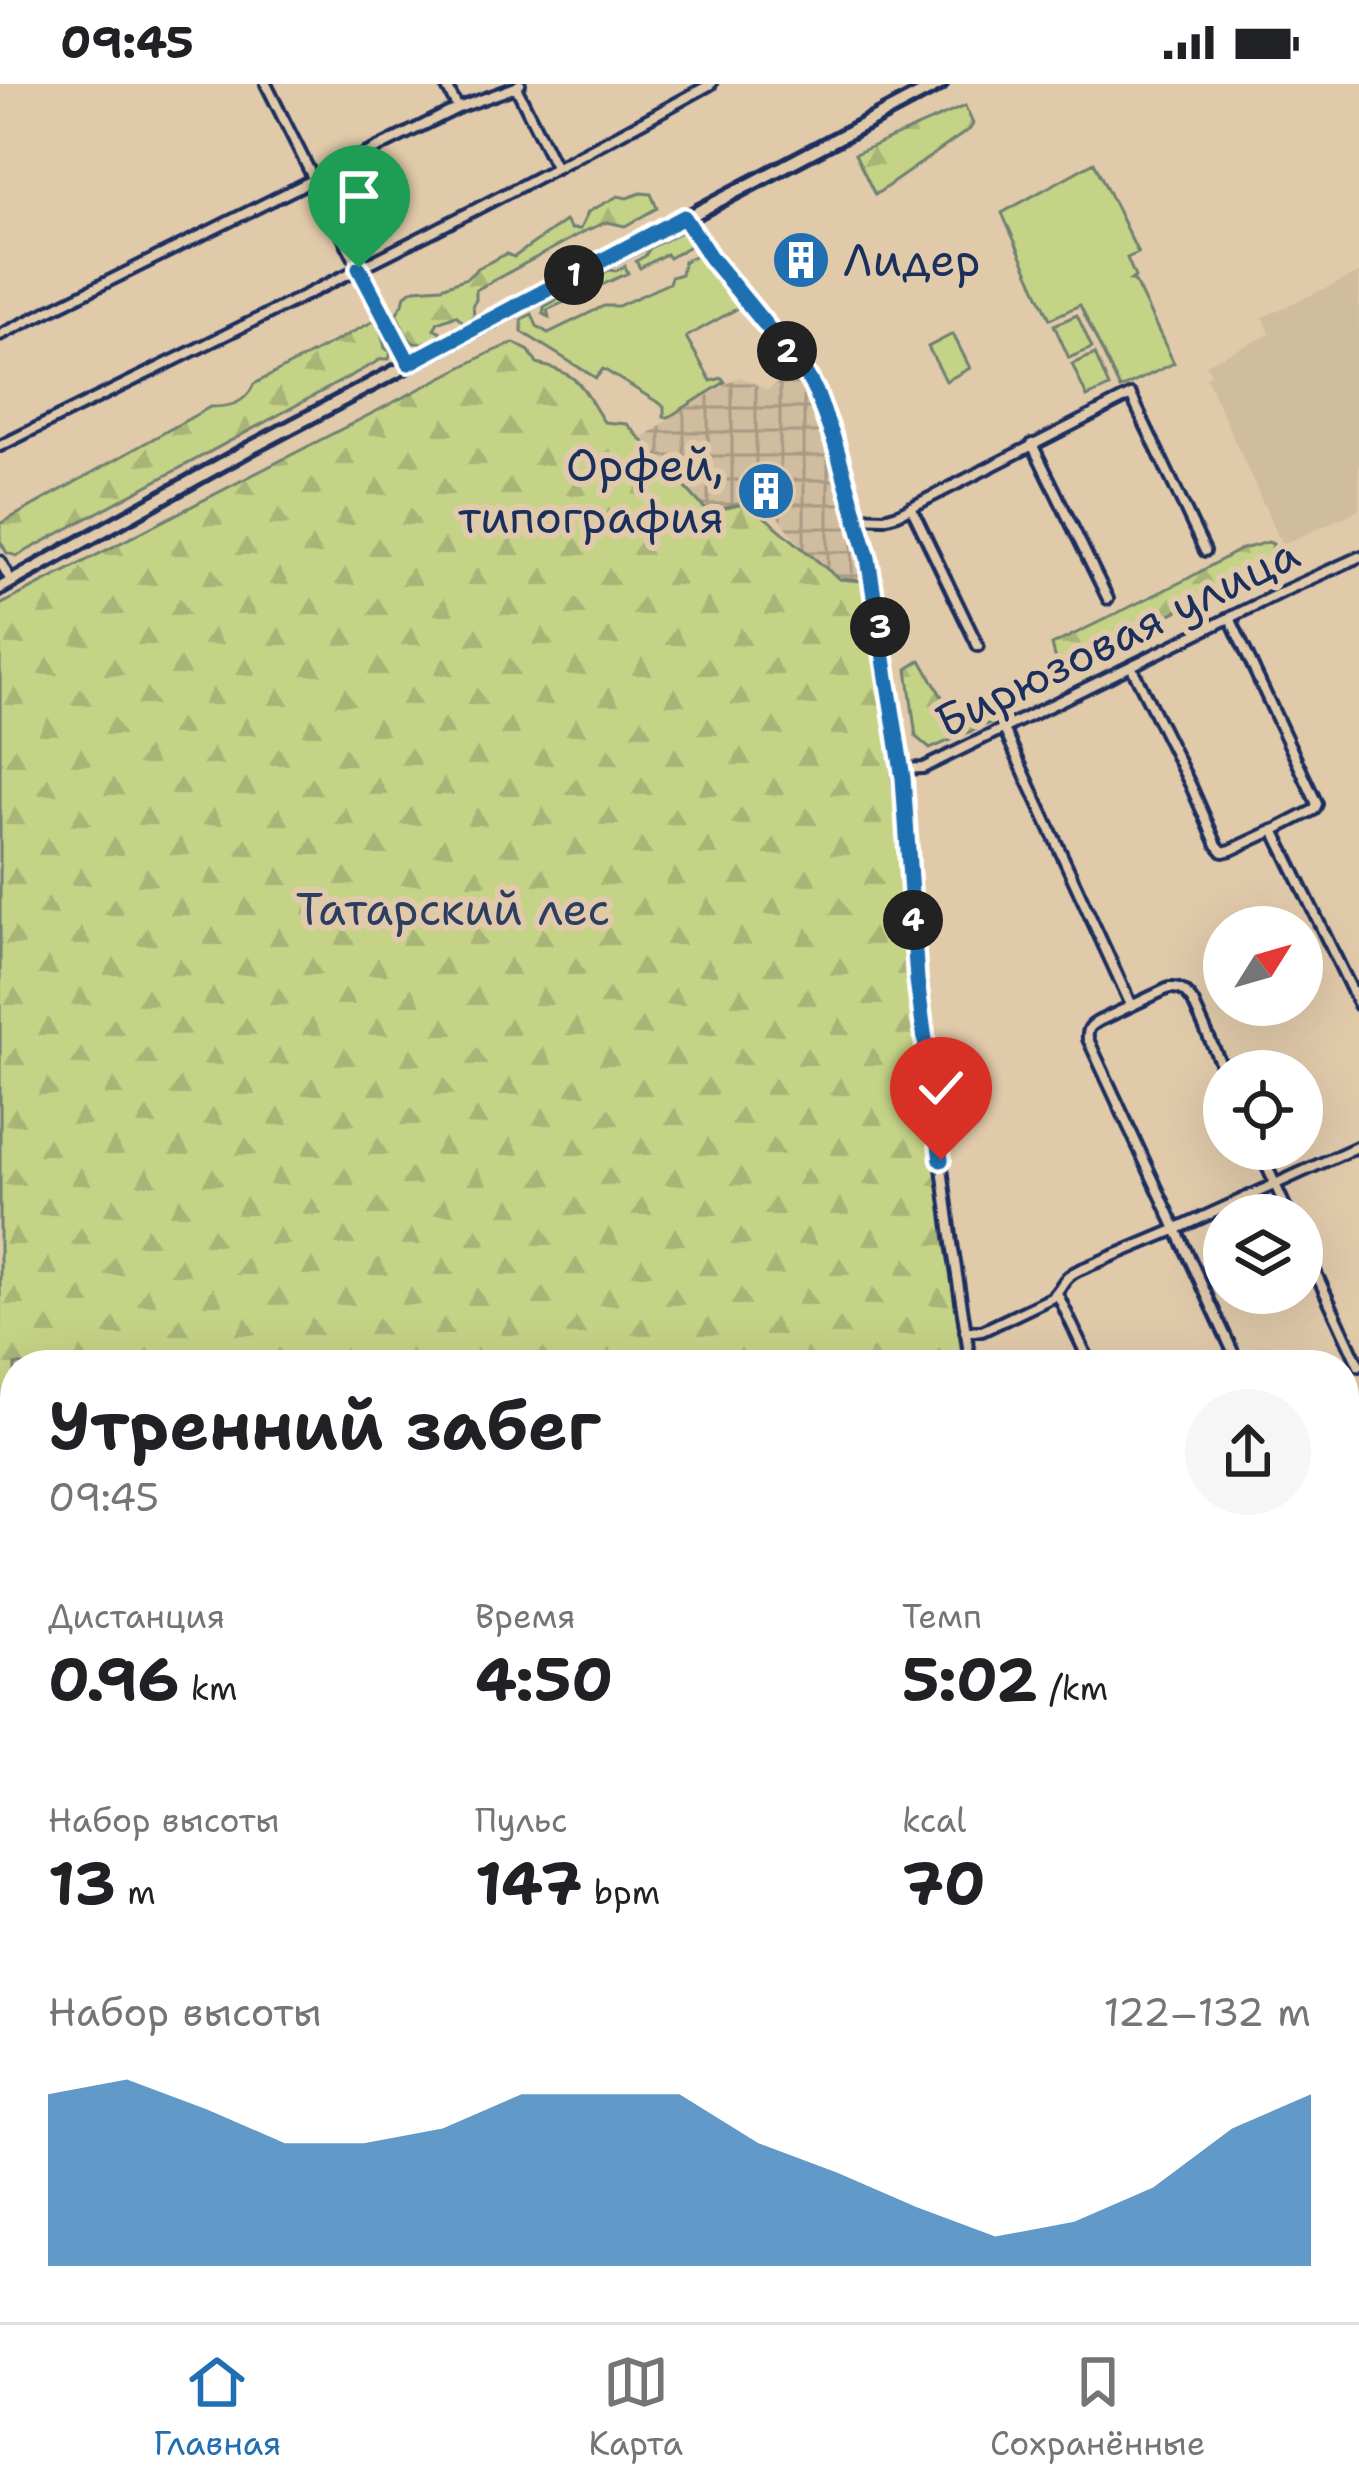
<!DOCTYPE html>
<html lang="ru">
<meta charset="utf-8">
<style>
:root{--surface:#fff;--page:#f6f6f6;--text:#202124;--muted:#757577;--line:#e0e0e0;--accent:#1f6fb2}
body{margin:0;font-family:"Shantell Sans",sans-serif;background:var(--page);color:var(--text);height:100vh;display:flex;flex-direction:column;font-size:45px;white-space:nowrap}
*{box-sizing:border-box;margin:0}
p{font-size:39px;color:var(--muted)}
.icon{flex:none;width:66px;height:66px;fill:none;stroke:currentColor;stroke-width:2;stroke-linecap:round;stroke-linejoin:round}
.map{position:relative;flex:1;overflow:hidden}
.drawer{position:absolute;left:0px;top:1266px;width:1359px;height:972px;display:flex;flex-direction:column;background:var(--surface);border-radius:48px 48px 0 0;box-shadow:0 12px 48px #0002}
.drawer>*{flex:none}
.needle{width:78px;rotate:53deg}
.tools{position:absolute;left:1203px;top:822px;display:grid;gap:24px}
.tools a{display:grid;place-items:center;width:120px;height:120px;border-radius:50%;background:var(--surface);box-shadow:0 12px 48px #0002;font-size:60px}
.pin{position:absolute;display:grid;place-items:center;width:102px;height:102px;color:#fff;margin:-123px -51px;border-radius:50% 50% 50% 0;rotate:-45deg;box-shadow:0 0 12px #0007}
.pin .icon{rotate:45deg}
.km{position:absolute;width:60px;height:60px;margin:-30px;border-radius:50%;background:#222;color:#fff;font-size:33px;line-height:60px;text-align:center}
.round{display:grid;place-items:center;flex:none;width:126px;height:126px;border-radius:63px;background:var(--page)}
.summary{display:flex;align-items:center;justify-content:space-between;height:204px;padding:0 48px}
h1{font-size:66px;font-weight:700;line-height:90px}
.stats{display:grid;grid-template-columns:repeat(3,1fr);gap:18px;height:204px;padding:12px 48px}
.stats div{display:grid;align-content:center}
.stats b{font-size:60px;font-weight:700}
.stats small{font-size:33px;font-weight:400}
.stats p{font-size:33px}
.chart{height:336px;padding:24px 48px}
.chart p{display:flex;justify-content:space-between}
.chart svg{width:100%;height:216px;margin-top:12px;fill:var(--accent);opacity:.7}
.status{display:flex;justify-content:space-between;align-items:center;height:84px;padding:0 60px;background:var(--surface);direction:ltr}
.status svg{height:33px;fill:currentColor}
.dock{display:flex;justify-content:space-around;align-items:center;height:168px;border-top:3px solid var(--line);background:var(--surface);font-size:33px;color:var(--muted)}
.dock a{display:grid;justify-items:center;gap:6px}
.dock .current{color:var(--accent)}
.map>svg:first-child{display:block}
.built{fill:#d0bc9e}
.industrial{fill:url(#industrial-grid)}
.green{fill:#c5d387;stroke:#708172;stroke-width:3}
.forest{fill:url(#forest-firs);stroke:#708172;stroke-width:3}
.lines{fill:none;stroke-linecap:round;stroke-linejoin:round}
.stream{stroke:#668ab7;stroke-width:3}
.street-casing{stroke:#1b2f5e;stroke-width:16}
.secondary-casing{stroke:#1b2f5e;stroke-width:20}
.street{stroke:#e1caaa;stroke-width:8}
.secondary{stroke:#e1caaa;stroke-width:10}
.route-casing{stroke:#fff;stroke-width:24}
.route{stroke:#1f6fb2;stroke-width:15}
.labels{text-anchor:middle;stroke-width:12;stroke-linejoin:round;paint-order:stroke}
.poi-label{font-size:45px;fill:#1b2f5e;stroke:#e1caaa;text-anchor:start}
.street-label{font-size:45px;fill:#1b2f5e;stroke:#e1caaa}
.park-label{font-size:45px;fill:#2c3f62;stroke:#e1caaa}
</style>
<div class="status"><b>09:45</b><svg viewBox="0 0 49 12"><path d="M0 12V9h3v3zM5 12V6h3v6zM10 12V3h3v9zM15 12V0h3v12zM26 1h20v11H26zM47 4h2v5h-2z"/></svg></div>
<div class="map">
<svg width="1359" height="2238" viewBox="0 0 1359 2238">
<defs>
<pattern id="industrial-grid" width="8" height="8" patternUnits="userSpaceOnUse" patternTransform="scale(3)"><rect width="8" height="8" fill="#d0bc9e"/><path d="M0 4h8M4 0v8" fill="none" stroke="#a89984"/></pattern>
<pattern id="forest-firs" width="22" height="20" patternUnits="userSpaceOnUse" patternTransform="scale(3)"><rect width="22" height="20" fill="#c5d387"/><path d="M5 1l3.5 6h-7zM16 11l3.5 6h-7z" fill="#a9b577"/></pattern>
</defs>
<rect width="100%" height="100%" fill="#e1caaa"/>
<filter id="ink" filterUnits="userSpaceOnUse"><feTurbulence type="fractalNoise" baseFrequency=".00833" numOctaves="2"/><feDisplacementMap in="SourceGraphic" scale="24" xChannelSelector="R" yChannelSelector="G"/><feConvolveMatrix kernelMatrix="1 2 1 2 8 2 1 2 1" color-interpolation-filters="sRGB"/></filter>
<g filter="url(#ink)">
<path class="built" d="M1359 189V426L1282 461 1206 293 1211 290 1206 280 1270 250 1263 233Z"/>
<path class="industrial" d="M791 291 808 318 854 449 866 495 835 503 769 422 704 432 643 354 672 333 735 295 741 293 767 306Z"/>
<path class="green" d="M1094 78 1138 169 1127 174 1135 193 1131 196H1134L1174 279 1120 305 1080 221 1050 235 1002 129Z
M680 148 687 150 693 160 669 174 666 170 640 184 636 177 645 172 650 164Z
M701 169 740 223 686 253 711 297 722 294 725 298 669 333H664V322L603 285 596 294 522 248V235L532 230 537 242 548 249 604 222H618L669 199 671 193 681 190 684 177Z
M625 182 628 189 547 226 549 233 543 230 544 223 609 186 616 187Z
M1077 231 1092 264 1069 274 1054 241Z
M953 250 970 284 946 297 928 263Z
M1095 270 1109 303 1087 313 1072 280Z
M1359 1598V1690L1344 1685V1621Z"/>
<path class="forest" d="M965 22 973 40 970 45 875 111 855 70Z
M641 109 651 110 657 124 625 142 607 138 587 146 476 206V216L473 220 474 232 464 239 456 231 438 238 434 245 440 247V251C408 270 410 255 396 230L403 220 405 211 415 205 442 203 467 194 478 184 506 170 514 173 565 137 571 145H580L588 128 618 112 627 114Z
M374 237 379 240 385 264 391 268 389 275H382L17 472 7 469 0 457V440L210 323C230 323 245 320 254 300Z
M514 259 529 267 537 280C582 290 581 303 604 338L627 340 708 428 748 419 839 495 863 497 870 510 963 1281H15V2223H1344V1710L1359 1724V2238H0V521L491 268Z
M1268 458 1273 460 1268 483 1058 584 1052 561 1187 495 1239 466Z
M921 576 951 629 996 616 1004 633 930 665 916 653 907 585Z"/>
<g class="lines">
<path class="stream" d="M0 1949 15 1989
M1344 1982 1354 2053 1344 2108
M1344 2128C1350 2151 1354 2177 1344 2199
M134 2223 143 2238
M954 2238 957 2223
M1323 2238 1331 2223"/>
<g class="street-casing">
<path id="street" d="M266 0 335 138 409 279
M445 0 458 24 516 3
M520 0 516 3 556 84
M684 133 709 173 806 290 826 331 835 359 875 511 903 694 917 897 952 1159 971 1281
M0 251 458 24
M1032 360 1108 515
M0 362C238 244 479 129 711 0
M911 423 978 562
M856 433 884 434 898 430 1131 311 1205 467
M0 477 11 497
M1230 534 1317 720 1314 726 1275 746
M1131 582 1191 702 1217 761 1223 768 1231 766 1274 746 1359 921
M1004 645 1131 921
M901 685 923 684 1284 507 1359 473
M1224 987 1193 918C1186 908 1181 903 1169 904L1099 937C1090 942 1087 945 1088 955L1239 1281
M1259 1065 1289 1131
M1302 1159 1359 1282
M1057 1209 1091 1281
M965 1247H982L1051 1214C1063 1204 1061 1194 1079 1186L1177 1145 1359 1062
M1344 1355 1359 1348
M1344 1381 1359 1412
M1344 1613 1359 1593
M1344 1688 1359 1697"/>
</g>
<g class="secondary-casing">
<path id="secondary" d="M0 504 249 365 940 0"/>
</g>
<use href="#street" class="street"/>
<use href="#secondary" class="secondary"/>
</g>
</g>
<g class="lines" filter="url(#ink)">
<g class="route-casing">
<path id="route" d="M359 184 409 279 684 133 710 173 806 290 816 308 835 359 868 474 903 694 917 896 941 1076"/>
</g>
<use href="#route" class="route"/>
</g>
<defs>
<g id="building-disc" transform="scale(3)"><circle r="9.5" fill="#1f6fb2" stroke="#e1caaa"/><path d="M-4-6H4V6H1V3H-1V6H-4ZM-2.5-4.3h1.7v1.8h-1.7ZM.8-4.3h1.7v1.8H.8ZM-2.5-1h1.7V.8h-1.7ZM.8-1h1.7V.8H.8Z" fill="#fff"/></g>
</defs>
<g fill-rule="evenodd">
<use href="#building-disc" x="801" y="176"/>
<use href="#building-disc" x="766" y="407"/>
</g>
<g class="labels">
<g class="poi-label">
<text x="843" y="192">Лидер</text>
<text x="724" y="397" text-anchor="end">Орфей,<tspan x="724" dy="52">типография</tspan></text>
</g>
<g class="street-label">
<text transform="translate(1117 553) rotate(-26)" y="16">Бирюзовая улица</text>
</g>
<g class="park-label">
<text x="453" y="841">Татарский лес</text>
</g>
</g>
</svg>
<div class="tools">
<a><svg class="needle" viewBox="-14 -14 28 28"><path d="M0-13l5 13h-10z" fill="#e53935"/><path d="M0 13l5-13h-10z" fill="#757577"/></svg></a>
<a><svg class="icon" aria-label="locate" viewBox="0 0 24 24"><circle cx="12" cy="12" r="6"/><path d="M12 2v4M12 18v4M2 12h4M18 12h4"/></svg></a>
<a><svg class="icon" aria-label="layers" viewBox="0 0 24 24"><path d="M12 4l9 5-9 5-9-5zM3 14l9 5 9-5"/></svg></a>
</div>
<div class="pin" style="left:359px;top:184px;background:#1e9e55"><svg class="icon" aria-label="arrive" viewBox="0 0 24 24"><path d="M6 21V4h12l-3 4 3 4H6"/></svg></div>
<div class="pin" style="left:941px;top:1076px;background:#d93025"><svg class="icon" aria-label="check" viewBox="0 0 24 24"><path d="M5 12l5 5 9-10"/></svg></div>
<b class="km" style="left:574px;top:191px">1</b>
<b class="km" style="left:787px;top:267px">2</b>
<b class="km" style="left:880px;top:543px">3</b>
<b class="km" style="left:913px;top:836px">4</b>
<section class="drawer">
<div class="summary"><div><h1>Утренний забег</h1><p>09:45</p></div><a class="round"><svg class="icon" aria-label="share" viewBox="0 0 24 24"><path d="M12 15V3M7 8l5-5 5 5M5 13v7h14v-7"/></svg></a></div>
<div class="stats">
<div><p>Дистанция</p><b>0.96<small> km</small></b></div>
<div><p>Время</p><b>4:50</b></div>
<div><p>Темп</p><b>5:02<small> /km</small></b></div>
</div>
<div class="stats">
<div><p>Набор высоты</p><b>13<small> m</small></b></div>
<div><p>Пульс</p><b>147<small> bpm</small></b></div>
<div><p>kcal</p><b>70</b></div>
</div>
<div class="chart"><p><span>Набор высоты</span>122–132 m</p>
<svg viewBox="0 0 160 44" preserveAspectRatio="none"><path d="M0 44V9L10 6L20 12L30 19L40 19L50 16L60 9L70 9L80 9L90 19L100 25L110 32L120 38L130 35L140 28L150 16L160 9V44z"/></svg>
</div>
</section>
</div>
<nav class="dock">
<a class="current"><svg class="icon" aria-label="home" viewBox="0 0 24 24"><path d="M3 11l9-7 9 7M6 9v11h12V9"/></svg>Главная</a>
<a><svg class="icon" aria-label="map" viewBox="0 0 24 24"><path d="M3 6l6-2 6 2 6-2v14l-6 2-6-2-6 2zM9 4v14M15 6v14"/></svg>Карта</a>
<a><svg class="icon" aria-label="saved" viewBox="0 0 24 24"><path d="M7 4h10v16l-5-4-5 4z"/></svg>Сохранённые</a>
</nav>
